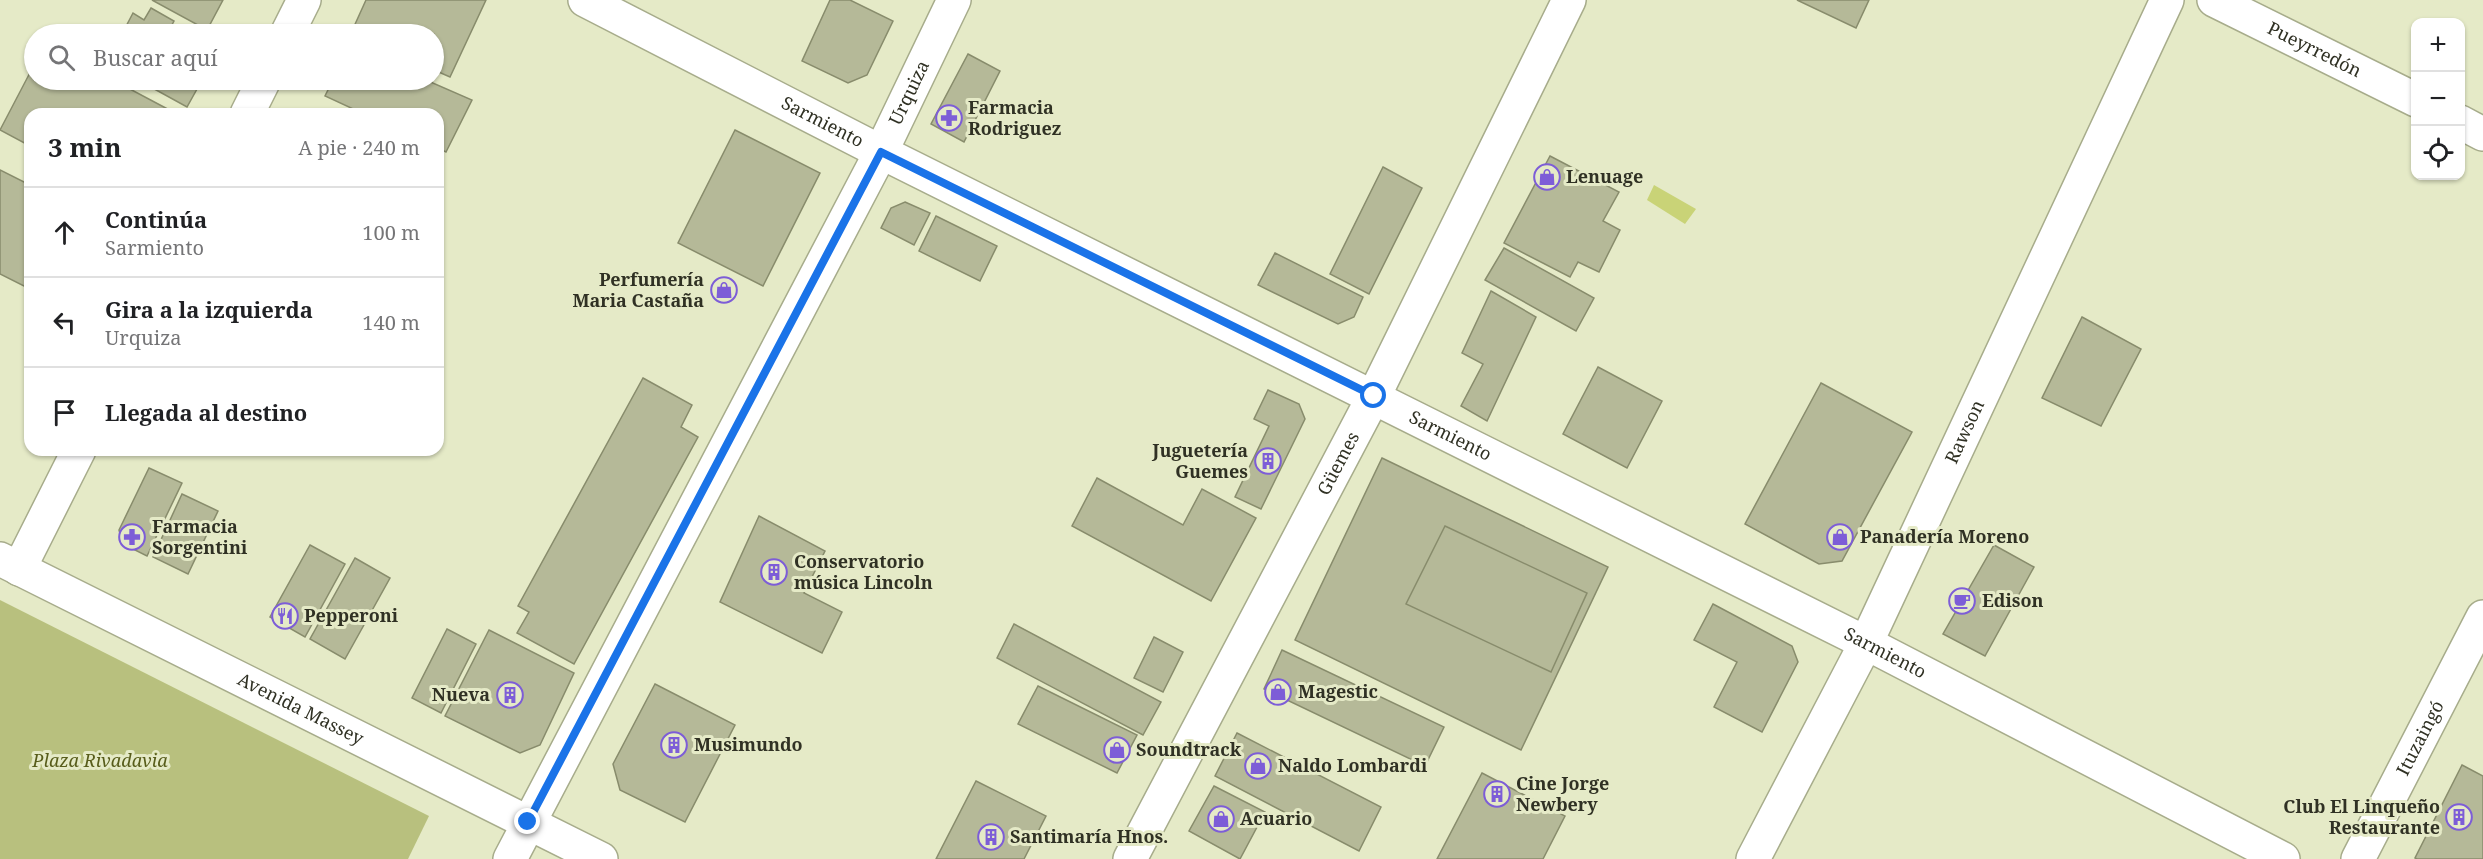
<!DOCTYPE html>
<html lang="es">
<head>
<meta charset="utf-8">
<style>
	:root { --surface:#fff; --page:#f2f2f2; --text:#202124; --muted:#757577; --line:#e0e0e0 }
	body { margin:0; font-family:"Noto Serif",serif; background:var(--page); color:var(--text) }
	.controls { position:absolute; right:18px; top:18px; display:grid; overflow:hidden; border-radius:12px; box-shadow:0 2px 4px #0004 }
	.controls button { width:54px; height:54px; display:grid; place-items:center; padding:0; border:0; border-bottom:2px solid var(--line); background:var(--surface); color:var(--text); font:30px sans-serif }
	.stop { position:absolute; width:18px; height:18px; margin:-14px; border:4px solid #1a73e8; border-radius:50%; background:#fff }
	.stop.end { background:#1a73e8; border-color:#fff; box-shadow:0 2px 6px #0008 }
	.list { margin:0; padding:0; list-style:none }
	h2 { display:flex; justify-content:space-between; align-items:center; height:78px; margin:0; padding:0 24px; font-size:26px }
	h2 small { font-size:20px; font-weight:400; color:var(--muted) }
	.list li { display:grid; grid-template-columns:39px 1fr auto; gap:18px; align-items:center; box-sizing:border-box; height:90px; padding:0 24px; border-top:2px solid var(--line) }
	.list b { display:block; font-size:22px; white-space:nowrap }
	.list p { margin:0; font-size:20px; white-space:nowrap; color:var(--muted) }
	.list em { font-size:20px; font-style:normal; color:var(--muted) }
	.icon { flex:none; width:33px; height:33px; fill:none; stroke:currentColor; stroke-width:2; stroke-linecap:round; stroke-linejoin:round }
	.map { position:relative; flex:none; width:2483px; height:859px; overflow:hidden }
	.search { position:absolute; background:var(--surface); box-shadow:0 2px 4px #0004; left:24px; top:24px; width:420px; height:66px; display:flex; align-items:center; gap:15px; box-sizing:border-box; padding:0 21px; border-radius:33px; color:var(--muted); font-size:22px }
	.panel { position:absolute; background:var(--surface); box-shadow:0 2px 4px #0004; left:24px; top:108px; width:420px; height:348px; border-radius:18px }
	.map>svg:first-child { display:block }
</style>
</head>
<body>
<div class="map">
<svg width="2483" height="859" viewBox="0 0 2483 859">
	<rect width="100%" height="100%" fill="#e5eac7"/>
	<polygon fill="#b8c07e" points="0,600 429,816 408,859 0,859"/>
	<polygon fill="#c9d377" points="1654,185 1696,209 1685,224 1647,200"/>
	<g fill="#b5b998" stroke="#888c6c" stroke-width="1.5">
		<polygon points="152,0 223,0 207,30"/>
		<polygon points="366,0 486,0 450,77 434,70 434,34 358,34 352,31"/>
		<polygon points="830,0 850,0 893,21 867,75 848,83 802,61"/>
		<polygon points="1797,0 1869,0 1856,28"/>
		<polygon points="151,8 174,21 167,34 122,34 133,13 144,20"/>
		<polygon points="968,54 1000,71 964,142 931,124"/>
		<polygon points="34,65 34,80 113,80 177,114 30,114 30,146 0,130"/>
		<polygon points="138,80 202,80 187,107"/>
		<polygon points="333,80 426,80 472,100 446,152 438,148 438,114 364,114 325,96"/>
		<polygon points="735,130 820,173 763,286 678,243"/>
		<polygon points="1550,156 1619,192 1603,221 1620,230 1599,272 1578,262 1570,277 1504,243"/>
		<polygon points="1383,167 1422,188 1369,294 1330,274"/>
		<polygon points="0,170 30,185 30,289 0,274"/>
		<polygon points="905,202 930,213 914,245 881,228 891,208"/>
		<polygon points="936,216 997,246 980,281 919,251"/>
		<polygon points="1504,248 1594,298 1576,331 1485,280"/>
		<polygon points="1275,253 1363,297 1354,317 1338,324 1258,285"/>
		<polygon points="1491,291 1536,317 1487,421 1461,406 1483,364 1462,353"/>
		<polygon points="2082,317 2141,349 2101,426 2042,398"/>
		<polygon points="1598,367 1662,401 1627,468 1563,434"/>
		<polygon points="643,378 692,405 681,427 698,437 574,664 517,633 529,612 518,606"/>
		<polygon points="1821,383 1912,432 1842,561 1819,564 1745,524"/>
		<polygon points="1268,390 1299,404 1305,419 1261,509 1235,497 1269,426 1254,419"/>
		<polygon points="1382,458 1608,567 1521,750 1295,640"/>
		<polygon points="149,468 182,483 147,556 123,544 119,530"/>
		<polygon points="1097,478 1183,525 1202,489 1256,518 1211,601 1072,526"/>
		<polygon points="182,494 218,511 188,574 153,557"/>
		<polygon points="759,516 825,551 804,593 842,612 822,653 720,602"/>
		<polygon points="1445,526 1587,593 1551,672 1406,604"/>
		<polygon points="310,545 345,564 305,637 270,617"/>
		<polygon points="1994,545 2034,567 1985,656 1943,634"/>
		<polygon points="355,558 390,578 345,659 310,639"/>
		<polygon points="1713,604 1792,646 1798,662 1762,732 1714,707 1737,662 1694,640"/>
		<polygon points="1014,624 1161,702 1143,735 997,658"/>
		<polygon points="447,629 476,644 441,713 412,698"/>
		<polygon points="489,630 574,673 540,745 520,753 445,716"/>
		<polygon points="1154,637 1183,652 1163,692 1134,678"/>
		<polygon points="1282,650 1444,727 1425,766 1264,689"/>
		<polygon points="655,684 735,725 685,822 620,790 613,764"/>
		<polygon points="1038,686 1137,735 1117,773 1018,724"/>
		<polygon points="1237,733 1381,807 1359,851 1215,776"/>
		<polygon points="2462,765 2483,776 2483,859 2417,859 2415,858"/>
		<polygon points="1482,773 1565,816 1543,859 1437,859"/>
		<polygon points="976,781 1046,816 1024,859 936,859"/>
		<polygon points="1214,786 1265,812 1240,859 1189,831"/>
	</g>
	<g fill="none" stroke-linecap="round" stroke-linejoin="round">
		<g stroke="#a7ac8b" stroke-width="36">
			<g id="street">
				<path id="s1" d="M585 0 881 152 1866 643 2283 859"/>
				<path id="s2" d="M2214 0 2416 100"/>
				<polyline points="2460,122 2483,134"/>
				<path id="s3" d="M510 859 881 152 954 0"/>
				<path id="s4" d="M1130 859 1374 396 1569 0"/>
				<path id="s5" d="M1753 859 1866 643 2167 0"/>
				<path id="s6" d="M2358 859 2483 617"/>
			</g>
		</g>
		<g stroke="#a7ac8b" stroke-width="36">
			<g id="secondary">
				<polyline points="287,34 304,0"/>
				<polyline points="247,114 264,80"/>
				<path id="s7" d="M0 559 601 859"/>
				<polyline points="19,569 79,450"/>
			</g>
		</g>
		<use href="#street" stroke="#fff" stroke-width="33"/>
		<use href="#secondary" stroke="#fff" stroke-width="33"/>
	</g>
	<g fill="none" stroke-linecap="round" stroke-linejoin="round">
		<polyline stroke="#1a73e8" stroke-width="8" points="528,822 881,152 1374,396"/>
	</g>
	<defs>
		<g id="pharmacy-ring" transform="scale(1.35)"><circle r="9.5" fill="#e5eac7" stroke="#7d5dd7" stroke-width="1.5"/><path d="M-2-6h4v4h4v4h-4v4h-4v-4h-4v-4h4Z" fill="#7d5dd7"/></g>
		<g id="shop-ring" transform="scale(1.35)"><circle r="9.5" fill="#e5eac7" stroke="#7d5dd7" stroke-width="1.5"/><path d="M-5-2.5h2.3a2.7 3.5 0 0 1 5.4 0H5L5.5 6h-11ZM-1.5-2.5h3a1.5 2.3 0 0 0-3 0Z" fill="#7d5dd7"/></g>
		<g id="building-ring" transform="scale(1.35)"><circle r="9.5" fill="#e5eac7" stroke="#7d5dd7" stroke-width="1.5"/><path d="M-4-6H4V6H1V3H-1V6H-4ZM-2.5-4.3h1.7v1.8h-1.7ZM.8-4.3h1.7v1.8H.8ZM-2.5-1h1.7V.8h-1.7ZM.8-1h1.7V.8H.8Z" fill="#7d5dd7"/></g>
		<g id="cafe-ring" transform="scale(1.35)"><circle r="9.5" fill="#e5eac7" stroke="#7d5dd7" stroke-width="1.5"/><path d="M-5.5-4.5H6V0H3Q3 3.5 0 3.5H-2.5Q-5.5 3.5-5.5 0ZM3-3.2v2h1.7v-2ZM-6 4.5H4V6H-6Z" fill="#7d5dd7"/></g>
		<g id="restaurant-ring" transform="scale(1.35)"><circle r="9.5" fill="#e5eac7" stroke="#7d5dd7" stroke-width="1.5"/><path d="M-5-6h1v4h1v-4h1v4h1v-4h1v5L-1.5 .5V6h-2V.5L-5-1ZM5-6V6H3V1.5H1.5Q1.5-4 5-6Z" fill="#7d5dd7"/></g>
	</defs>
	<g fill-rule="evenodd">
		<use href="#pharmacy-ring" x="949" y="118"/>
		<use href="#shop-ring" x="1547" y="177"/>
		<use href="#shop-ring" x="724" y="290"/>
		<use href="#building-ring" x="1268" y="461"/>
		<use href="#pharmacy-ring" x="132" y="537"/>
		<use href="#shop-ring" x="1840" y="537"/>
		<use href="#building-ring" x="774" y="572"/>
		<use href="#cafe-ring" x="1962" y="601"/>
		<use href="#restaurant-ring" x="285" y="616"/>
		<use href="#shop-ring" x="1278" y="692"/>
		<use href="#building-ring" x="510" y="695"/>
		<use href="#building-ring" x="674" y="745"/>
		<use href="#shop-ring" x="1117" y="750"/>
		<use href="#shop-ring" x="1258" y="766"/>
		<use href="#building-ring" x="1497" y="794"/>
		<use href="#building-ring" x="2459" y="817"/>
		<use href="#shop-ring" x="1221" y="819"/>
		<use href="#building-ring" x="991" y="837"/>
	</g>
	<g text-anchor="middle" stroke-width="6" stroke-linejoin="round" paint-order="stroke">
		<g font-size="18" fill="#303124" stroke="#e5eac7">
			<text dy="6" stroke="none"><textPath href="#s2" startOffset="112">Pueyrredón</textPath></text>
			<text dy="6" stroke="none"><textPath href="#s3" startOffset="864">Urquiza</textPath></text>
			<text dy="6" stroke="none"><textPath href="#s1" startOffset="267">Sarmiento</textPath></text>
			<text dy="6" stroke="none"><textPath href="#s5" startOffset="477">Rawson</textPath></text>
			<text dy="6" stroke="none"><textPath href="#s1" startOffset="969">Sarmiento</textPath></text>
			<text dy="6" stroke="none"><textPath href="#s4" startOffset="447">Güemes</textPath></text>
			<text dy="6" stroke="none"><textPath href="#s1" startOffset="1455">Sarmiento</textPath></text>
			<text dy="6" stroke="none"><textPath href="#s7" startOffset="336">Avenida Massey</textPath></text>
			<text dy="6" stroke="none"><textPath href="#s6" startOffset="136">Ituzaingó</textPath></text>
		</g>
		<g font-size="18" font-weight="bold" fill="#303124" stroke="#e5eac7" text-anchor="start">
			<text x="968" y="114">Farmacia<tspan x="968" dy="21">Rodriguez</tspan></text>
			<text x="1566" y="183">Lenuage</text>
			<text x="704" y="286" text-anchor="end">Perfumería<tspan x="704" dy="21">Maria Castaña</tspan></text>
			<text x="1248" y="457" text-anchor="end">Juguetería<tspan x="1248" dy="21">Guemes</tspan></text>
			<text x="152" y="533">Farmacia<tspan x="152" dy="21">Sorgentini</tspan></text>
			<text x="1860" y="543">Panadería Moreno</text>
			<text x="794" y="568">Conservatorio<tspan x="794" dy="21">música Lincoln</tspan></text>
			<text x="1982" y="607">Edison</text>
			<text x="304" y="622">Pepperoni</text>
			<text x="1298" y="698">Magestic</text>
			<text x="490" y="701" text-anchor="end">Nueva</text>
			<text x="694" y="751">Musimundo</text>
			<text x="1136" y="756">Soundtrack</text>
			<text x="1278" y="772">Naldo Lombardi</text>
			<text x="1516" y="790">Cine Jorge<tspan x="1516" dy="21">Newbery</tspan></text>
			<text x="2440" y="813" text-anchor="end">Club El Linqueño<tspan x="2440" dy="21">Restaurante</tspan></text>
			<text x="1240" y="825">Acuario</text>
			<text x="1010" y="843">Santimaría Hnos.</text>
		</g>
		<g font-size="18" font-style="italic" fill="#575c1a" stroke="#e5eac7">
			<text x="100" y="767">Plaza Rivadavia</text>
		</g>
	</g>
</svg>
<div class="controls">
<button>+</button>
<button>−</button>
<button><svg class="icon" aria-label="locate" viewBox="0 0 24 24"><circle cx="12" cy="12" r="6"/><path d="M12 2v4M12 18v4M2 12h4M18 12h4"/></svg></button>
</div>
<div class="stop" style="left:1374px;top:396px"></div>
<div class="stop end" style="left:528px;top:822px"></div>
<div class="search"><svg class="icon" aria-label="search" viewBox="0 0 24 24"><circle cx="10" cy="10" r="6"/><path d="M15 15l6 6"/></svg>Buscar aquí</div>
<section class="panel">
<h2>3 min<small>A pie · 240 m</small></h2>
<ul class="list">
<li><svg class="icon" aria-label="ahead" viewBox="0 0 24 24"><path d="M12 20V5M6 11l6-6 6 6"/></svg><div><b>Continúa</b><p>Sarmiento</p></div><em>100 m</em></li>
<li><svg class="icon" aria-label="left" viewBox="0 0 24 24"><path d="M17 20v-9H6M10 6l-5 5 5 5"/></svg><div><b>Gira a la izquierda</b><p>Urquiza</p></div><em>140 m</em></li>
<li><svg class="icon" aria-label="arrive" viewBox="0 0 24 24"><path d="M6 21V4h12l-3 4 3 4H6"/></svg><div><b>Llegada al destino</b></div></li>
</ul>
</section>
</div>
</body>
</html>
